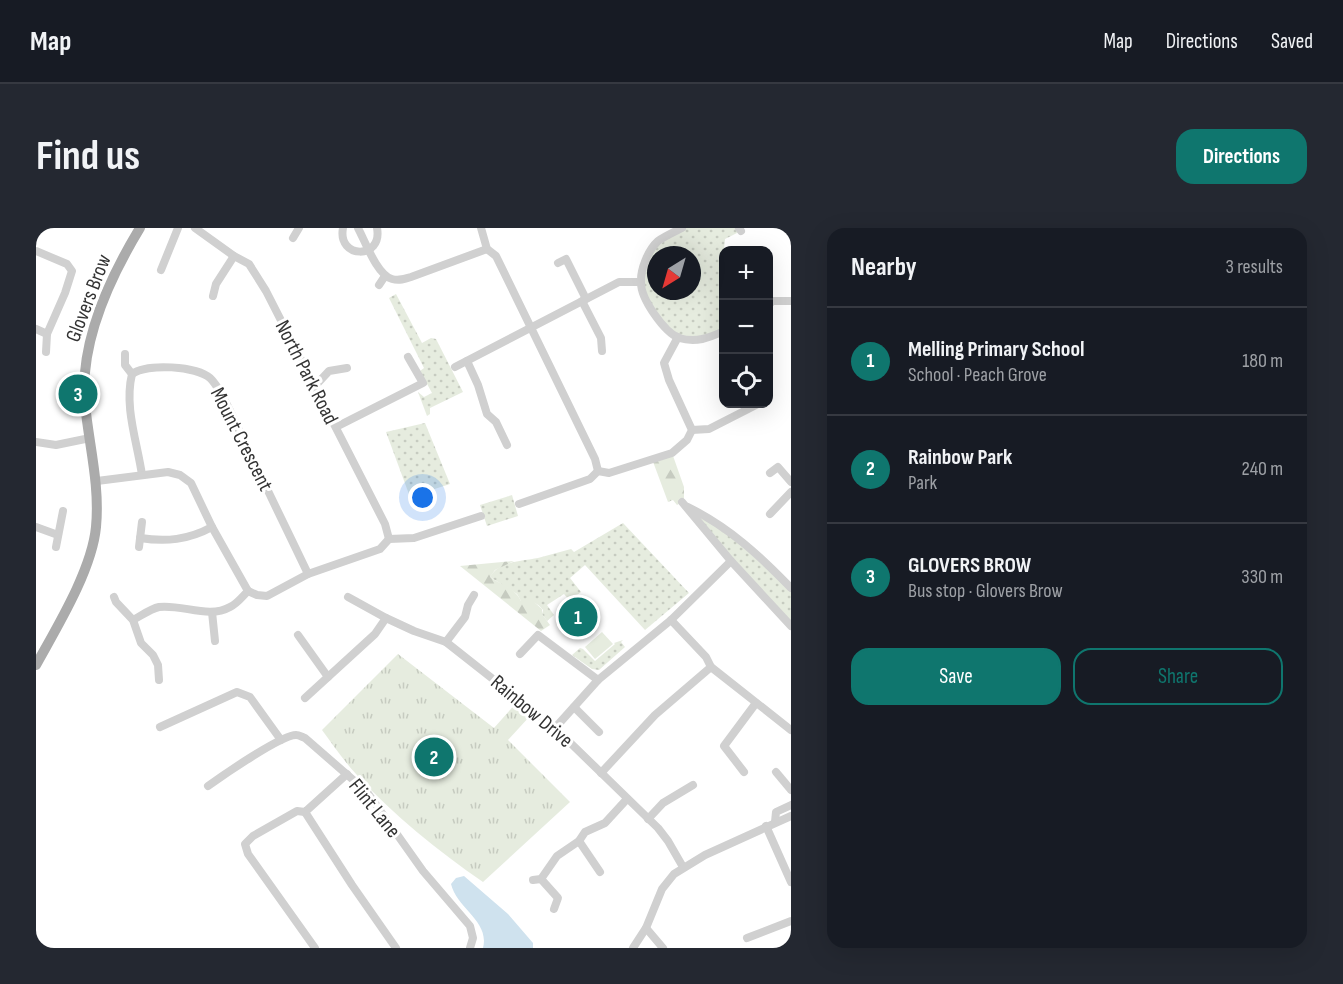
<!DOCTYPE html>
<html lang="en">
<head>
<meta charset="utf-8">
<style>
	:root { --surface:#171b24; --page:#242831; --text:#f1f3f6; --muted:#9ea1a6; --line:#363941; --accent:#0f766e }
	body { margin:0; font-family:"Sofia Sans Condensed",sans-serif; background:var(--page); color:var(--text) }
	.controls { position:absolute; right:18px; top:18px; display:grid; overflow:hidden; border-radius:12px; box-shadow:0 6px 24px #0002 }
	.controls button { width:54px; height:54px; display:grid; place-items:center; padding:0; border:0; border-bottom:2px solid var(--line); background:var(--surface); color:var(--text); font:30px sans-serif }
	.compass { position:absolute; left:611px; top:18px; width:54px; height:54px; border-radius:50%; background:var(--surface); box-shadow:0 6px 24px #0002; rotate:217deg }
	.you { position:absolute; left:387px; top:270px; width:21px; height:21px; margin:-15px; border:4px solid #fff; border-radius:50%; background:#1a73e8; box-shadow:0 0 0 9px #1a73e833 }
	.badge { display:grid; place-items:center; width:39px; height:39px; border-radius:50%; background:var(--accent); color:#fff; font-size:20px; font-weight:700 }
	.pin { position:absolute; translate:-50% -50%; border:3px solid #fff; box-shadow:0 2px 6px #0006 }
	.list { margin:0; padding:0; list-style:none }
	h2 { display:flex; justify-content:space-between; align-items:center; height:78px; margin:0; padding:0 24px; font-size:26px }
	h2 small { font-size:20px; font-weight:400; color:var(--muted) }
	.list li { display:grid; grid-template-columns:39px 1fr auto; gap:18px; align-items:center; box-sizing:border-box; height:108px; padding:0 24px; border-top:2px solid var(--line) }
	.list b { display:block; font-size:22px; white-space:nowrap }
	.list p { margin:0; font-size:20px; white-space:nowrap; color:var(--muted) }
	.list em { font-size:20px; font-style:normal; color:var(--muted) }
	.actions { display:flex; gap:12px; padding:18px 24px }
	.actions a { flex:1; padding:14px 0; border:2px solid var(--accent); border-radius:18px; text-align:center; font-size:21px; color:var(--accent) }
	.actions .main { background:var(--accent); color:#fff }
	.icon { flex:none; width:33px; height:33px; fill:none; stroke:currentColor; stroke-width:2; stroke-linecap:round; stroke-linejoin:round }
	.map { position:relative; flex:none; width:755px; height:720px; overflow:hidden; border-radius:18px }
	header { display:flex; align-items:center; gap:36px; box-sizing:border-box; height:84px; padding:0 30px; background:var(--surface); border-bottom:2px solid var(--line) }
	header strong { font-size:28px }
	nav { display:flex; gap:33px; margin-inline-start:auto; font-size:21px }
	.intro { display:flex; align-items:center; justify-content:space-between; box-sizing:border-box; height:144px; padding:0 36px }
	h1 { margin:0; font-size:42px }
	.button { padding:15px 27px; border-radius:18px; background:var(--accent); color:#fff; font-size:21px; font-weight:700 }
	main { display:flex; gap:36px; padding:0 36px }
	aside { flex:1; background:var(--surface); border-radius:18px; box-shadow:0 6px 24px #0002 }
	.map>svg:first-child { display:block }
</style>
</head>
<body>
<header>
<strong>Map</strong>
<nav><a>Map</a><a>Directions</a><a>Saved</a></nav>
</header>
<div class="intro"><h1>Find us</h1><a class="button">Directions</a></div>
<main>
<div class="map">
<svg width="755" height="720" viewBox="0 0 755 720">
	<defs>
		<pattern id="grass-dots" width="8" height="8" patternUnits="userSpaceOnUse" patternTransform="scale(1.5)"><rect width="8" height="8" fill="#e6ecdf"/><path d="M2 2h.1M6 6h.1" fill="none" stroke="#c6cbc0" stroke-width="1.8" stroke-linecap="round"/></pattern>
		<pattern id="forest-firs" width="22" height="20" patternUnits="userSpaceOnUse" patternTransform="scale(1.5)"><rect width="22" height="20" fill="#e6ecdf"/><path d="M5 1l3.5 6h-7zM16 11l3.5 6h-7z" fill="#c6cbc0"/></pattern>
		<pattern id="park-tufts" width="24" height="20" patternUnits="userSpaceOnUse" patternTransform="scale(1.5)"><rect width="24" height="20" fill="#e6ecdf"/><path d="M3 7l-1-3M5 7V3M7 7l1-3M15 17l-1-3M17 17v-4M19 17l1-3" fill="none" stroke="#c6cbc0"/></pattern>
	</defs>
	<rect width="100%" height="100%" fill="#fff"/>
	<g fill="url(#grass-dots)" fill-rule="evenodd">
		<path d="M646 0H703L705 3 689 11 688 22 687 103 651 111 627 97 606 59 615 23ZM620 27H656V63H620Z"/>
		<polygon points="360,66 386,115 395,110 400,111 427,164 394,180 394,186 391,188 382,164 388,169 396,165 384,143 388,140 353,70"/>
		<polygon points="389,195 414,256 374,269 350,204"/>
		<polygon points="476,267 482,288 451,298 444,277"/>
		<polygon points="649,277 689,300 755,361 755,394"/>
		<path d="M587 295 653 365 609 402 549 337 534 350 545 364 534 373 528 366 511 377 518 387 511 393 506 386 507 382C498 371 496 376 485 373L481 366 454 349C463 333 486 333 502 330 513 327 524 324 535 321L538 324Z"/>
		<polygon points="587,412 585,414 589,419 563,442 556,441 536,427 544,420 547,421 559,433 579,416 578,415"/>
	</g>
	<g fill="url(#forest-firs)">
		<polygon points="636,225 648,259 648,273 641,277 637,272 632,274 616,231"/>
		<path d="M478 333 459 342 454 349C465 357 479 360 485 373H497L506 381V386L514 397 505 403 424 338Z"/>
	</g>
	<path fill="url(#park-tufts)" d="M362 426 458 500 481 474 494 488 472 512 534 574 447 654C402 623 357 587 320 546 308 533 297 517 286 502Z"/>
	<polygon fill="#e6ecdf" points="566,404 577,416 559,431 549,419"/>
	<path fill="#cfe2ee" d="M428 648 472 686 497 715V720H447C454 693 421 681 415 656L420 650Z"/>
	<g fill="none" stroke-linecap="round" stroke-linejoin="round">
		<g stroke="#d0d0d0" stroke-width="8">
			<polyline points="159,0 198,28 213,36 230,63 349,296 353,311"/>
			<path d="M307 0C301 31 347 32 341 0"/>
			<path d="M322 0C329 13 341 47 356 51 363 53 369 51 375 49L451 21"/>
			<polyline points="445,0 451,21 460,28 559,231 562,243"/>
			<path d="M646 0C638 4 629 8 622 13 612 22 604 42 605 55 605 71 628 104 643 110 660 115 673 110 688 103"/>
			<polyline points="703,0 705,3"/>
			<polyline points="257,10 263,0"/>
			<polyline points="0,23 31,36 36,43 29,65 11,106 0,101"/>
			<polyline points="522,35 530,31 550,71"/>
			<polyline points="125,42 142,0"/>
			<polyline points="343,57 349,48"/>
			<polyline points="177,68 180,56 198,28"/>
			<polyline points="546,73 565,110 566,123"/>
			<polyline points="732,77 737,73 755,73"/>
			<polyline points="10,124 11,106"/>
			<path d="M89 126V137L96 146C88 179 101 213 106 247"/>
			<polyline points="431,133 442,157 451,186 460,194 471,217"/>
			<polyline points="419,139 583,54 605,54"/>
			<path d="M96 146C111 135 161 138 174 150 185 160 198 192 205 206 227 253 250 300 272 346"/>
			<polyline points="279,158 293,143 311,140"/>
			<polyline points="300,199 387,155 372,129"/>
			<polyline points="656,202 673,201 722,176"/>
			<polyline points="0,214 20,217 54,210"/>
			<polyline points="562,243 573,245 636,225 651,212 656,202 633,152 628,135 642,109"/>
			<polyline points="734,245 742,239 755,254"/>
			<polyline points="61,253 132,244 144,247 155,255 176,299 212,363"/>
			<polyline points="646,274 695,333 755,398"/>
			<polyline points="483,276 554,251 562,243"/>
			<path d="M652 279C694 300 723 327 755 360"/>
			<polyline points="734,286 755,264"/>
			<polyline points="0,299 22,307"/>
			<path d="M104 310C130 314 152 312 176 299"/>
			<polyline points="20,319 27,283"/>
			<polyline points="103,319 106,294"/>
			<polyline points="212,363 221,367 231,368 272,346 344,321 353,311 378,310 445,288"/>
			<polyline points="78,369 80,374 97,392 105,415 117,427 122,437 123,452"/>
			<polyline points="312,369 350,390 378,403 410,414 519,500 622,600 632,613 647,639"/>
			<polyline points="176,384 179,413"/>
			<path d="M97 392C105 388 114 381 123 379 146 376 173 391 194 379 201 376 206 369 212 363"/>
			<polyline points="635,392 670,429 675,439 755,502"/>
			<polyline points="262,407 292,449"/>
			<polyline points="410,414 429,389 432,377 438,367"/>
			<polyline points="484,426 502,407 562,452"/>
			<polyline points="269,470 339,406 350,390"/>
			<polyline points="538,479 563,504"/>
			<polyline points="124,499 201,464 214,469 245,512"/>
			<polyline points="519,500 562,452 635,392 695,333"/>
			<polyline points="708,544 688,518 720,475"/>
			<polyline points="740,544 755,562"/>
			<polyline points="565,545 619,487 675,439"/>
			<path d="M172 558C186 548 245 507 260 507 263 507 266 509 269 510L331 564 387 643 434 698 437 710 434 720"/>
			<polyline points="269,584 316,657 360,720"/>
			<polyline points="612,591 627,575 657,557"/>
			<polyline points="739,594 740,584 755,577"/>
			<polyline points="730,598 755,654"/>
			<polyline points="543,613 564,644"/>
			<polyline points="505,651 522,670 518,681"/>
			<polyline points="497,652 505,651 521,628 543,613 549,604 569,595 591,571"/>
			<polyline points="610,700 627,720"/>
			<polyline points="711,710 755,693"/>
			<polyline points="279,720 212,626 209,616 217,608 261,583 269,584 311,546"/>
			<polyline points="597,720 610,700 626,661 638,646 669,627 755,588"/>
		</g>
		<path stroke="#ababab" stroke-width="10" d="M0 437C21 399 56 342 60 299 64 257 53 217 49 176 43 115 73 51 104 0"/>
	</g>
	<g text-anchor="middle" stroke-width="6" stroke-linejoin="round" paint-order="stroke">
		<g font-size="21" fill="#333" stroke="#fff">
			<text transform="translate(52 70) rotate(-69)" y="7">Glovers Brow</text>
			<text transform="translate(271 144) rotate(63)" y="7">North Park Road</text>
			<text transform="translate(206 211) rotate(63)" y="7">Mount Crescent</text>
			<text transform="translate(496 483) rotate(40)" y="7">Rainbow Drive</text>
			<text transform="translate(339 580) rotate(51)" y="7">Flint Lane</text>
		</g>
	</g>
</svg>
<div class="controls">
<button>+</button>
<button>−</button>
<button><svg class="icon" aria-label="locate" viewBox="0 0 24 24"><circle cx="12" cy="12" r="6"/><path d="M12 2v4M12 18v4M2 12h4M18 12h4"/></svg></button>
</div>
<svg class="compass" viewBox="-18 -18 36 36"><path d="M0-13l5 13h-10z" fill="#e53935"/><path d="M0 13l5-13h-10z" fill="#9ea1a6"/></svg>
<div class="you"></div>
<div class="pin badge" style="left:542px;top:389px">1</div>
<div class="pin badge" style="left:398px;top:529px">2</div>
<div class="pin badge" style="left:42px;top:166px">3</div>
</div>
<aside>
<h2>Nearby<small>3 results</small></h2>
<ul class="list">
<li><span class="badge">1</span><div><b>Melling Primary School</b><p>School · Peach Grove</p></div><em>180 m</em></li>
<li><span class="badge">2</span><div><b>Rainbow Park</b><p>Park</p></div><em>240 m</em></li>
<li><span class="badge">3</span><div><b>GLOVERS BROW</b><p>Bus stop · Glovers Brow</p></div><em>330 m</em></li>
</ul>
<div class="actions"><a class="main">Save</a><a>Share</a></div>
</aside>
</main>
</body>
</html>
